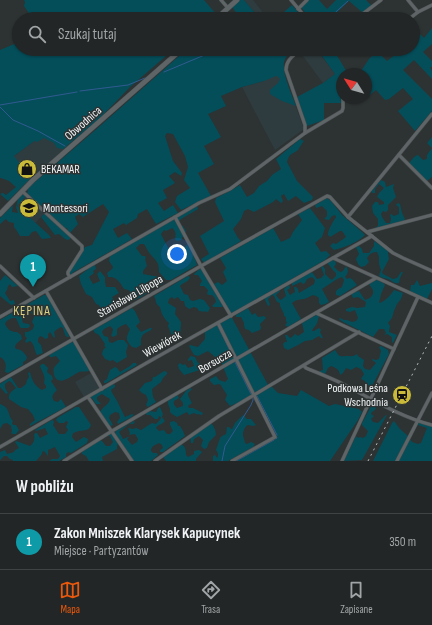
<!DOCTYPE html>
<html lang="pl">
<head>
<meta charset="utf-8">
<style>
	:root { --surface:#222626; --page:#2e3232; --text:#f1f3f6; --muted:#a2a5a7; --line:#3f4343; --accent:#ea580c }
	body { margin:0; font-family:"Sofia Sans Condensed",sans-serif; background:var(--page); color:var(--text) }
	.compass { position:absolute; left:336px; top:68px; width:36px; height:36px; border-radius:50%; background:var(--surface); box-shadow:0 1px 3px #0004; rotate:307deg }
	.you { position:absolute; left:177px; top:254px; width:14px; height:14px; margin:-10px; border:3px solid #fff; border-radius:50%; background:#1a73e8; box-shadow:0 0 0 6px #1a73e833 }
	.badge { display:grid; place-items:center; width:26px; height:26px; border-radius:50%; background:var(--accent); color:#fff; font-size:13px; font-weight:700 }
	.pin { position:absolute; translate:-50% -33px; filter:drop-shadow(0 1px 2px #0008) }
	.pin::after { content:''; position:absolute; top:21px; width:14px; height:12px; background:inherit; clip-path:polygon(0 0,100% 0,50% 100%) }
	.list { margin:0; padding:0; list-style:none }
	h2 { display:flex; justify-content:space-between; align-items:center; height:52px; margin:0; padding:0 16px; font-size:17px }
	h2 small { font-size:13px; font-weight:400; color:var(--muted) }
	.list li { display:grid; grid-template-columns:26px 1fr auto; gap:12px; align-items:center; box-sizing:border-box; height:56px; padding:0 16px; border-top:1px solid var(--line) }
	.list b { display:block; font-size:15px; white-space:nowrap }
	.list p { margin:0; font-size:13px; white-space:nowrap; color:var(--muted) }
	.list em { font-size:13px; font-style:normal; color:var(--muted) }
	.icon { flex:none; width:22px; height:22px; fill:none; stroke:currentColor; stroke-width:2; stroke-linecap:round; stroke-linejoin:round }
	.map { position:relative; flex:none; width:432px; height:461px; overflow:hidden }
	.search { position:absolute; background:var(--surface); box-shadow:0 1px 3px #0004; left:12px; right:12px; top:12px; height:44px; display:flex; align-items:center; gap:10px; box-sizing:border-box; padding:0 14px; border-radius:22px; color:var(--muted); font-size:15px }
	.sheet { height:108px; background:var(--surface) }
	nav { display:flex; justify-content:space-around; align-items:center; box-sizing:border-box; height:56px; border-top:1px solid var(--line); background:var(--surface); font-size:11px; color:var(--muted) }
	nav a { display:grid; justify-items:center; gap:2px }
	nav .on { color:var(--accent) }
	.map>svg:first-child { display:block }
</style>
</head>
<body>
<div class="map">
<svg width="432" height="461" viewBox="0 0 432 461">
	<rect width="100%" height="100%" fill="#2d3233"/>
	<g fill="#2f3c3f">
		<polygon points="244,0 253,0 268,19 260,19"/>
		<polygon points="303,49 316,49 335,74 323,83 300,52"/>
		<polygon points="280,64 304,129 275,150 242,87 264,81"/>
		<polygon points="46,135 67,145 70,148 36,177 32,172 27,174 13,157 33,142"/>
		<polygon points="26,196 30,200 30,201 31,203 33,202 41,210 41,211 42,212 43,211 45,213 35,223 17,206"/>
		<polygon points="91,373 99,388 84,397 75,382"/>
	</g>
	<g fill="#044e5a">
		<polygon points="24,0 204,0 216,14 210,19 33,19 24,6 25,2"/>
		<polygon points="240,0 244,0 260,19 241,19 232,7"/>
		<polygon points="309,0 319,0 327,9 336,0 366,0 372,6 363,13 349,1 330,19 310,19 301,7"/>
		<polygon points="292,5 304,19 276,19"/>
		<polygon points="413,27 424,38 432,28 432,44 423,52 432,61 432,67 430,67 432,71 432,79 414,60 403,70 432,99 432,111 415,131 398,111 413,99 403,88 389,99 385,100 376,90 366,98 366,74 359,74 369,59 377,51 387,61 396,54 393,49 413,49"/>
		<polygon points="19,42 19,49 174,49 130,87 101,117 68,145 63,149 57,148 54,143 44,138 37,142 35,141 33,142 14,156 27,173 33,172 35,174 8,201 0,194 3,193 6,195 16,187 9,181 1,178 0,178 0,50"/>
		<path d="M187 49H285L289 54C287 56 286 57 285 59 280 70 292 95 296 106L282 101 270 94V90L278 83 280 79 277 76H276L264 81 242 87 221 96 226 106 208 114 221 137 204 146 214 164 198 173 211 196 181 210 175 202 177 196 190 188 184 180 188 167 185 156 173 134 167 133 165 136 173 161 182 173 181 176 175 172 169 176 175 183 163 190 167 198 158 203 164 211 173 205 178 213 156 224 147 209 138 214 137 218 126 225 124 223 113 229 118 238 127 233 132 239 72 273V274L70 275 69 273 85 247 92 245 109 212 103 204 83 217 79 214 75 217 78 224 70 233 67 230 68 229 66 228H65L44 209V206L39 205 27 194 28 188 100 126Z"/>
		<polygon points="317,49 333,49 348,74 342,74 342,87 340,90 341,103 324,103 324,120 307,126 297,97 323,83 335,74"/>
		<path d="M432 137V177L427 181 409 164C411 160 414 156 418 155L423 160 427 159V155L432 148 427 143Z"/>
		<path d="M300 139 304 141C302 143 300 147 298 150 292 155 290 152 287 162L297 181 313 197 312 200 304 203 296 196 288 201 284 194 281 196 283 201 281 203 276 199 273 202 254 212 248 209 244 211 241 219 233 229 238 238 241 241 204 263 201 259 209 254 200 236 224 221 215 202 216 198 230 191 240 185 247 197 254 193 259 186 267 181 272 175 281 169 276 159Z"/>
		<polygon points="381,180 385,182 386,187 394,184 393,188 396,197 388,205 388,210 386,212 383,211 381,214 382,217 386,223 390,223 391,219 390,215 391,214 394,216 399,214 399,207 396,205 398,203 400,204 402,213 405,219 404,221 371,230 378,226 378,219 373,213 372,206 375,202 378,202 379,205 384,204 384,202 377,197 379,193 384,188 379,184 375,189 375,193 373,193 371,192"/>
		<polygon points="24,193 26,196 17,206 49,235 51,238 42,239 36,231 32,232 29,236 20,236 17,231 14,227 14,223 9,222 6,219 0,224 0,218 13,205 12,212 18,213 16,207 19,196"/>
		<path d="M327 198 331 201 342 215 362 232 365 235C359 242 343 248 334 250L330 246 333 243 336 244 346 237 342 231H340L330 237C330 236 328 236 328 235 327 231 334 220 336 217L335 215 332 216 329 220 324 219 327 216V211L322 206 316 208 315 205Z"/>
		<path d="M197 206 198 209 181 219 177 224 183 226 186 231 181 240 177 241 175 239C176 234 176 231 172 228L166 231 164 230 161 234C165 242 171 255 180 260L186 257C184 253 184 250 186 245L188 246 196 261 197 265 171 280H166L159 272C159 262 157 262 151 255 148 252 146 247 144 244H140L136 248 142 256H145L146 258 145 259 147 266 143 271V274L159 277 164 283 161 285 158 284 155 279H152L146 283 147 286 151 291 139 298 134 300 129 290 124 289C120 282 116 276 108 277L107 273 112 269 113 267 109 261 110 256Z"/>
		<polygon points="310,208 325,228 322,237 315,243 321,252 326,251 330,255 325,260 231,314 214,284 218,282 222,285 227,281 223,272 226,268 220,258 273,228 281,242 290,238 293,232 302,220 298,214"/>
		<polygon points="45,213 70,236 70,239 68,240 65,239 59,234 55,235 41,217"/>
		<path d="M374 241 389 251 388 253 389 259 382 272 383 274 393 279 397 278 401 272H403L400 278 399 283C393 284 393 281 388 279 385 278 382 278 379 276L381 270 379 264V257L377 252C373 252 370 253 367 258L369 262 365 266 361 267 358 264 356 259 359 254 356 247 359 246 362 249 363 253H369L374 246Z"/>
		<path d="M333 260 335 261 336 264 334 267 338 271 341 272 343 271 346 266C349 270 348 274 345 277L347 279 349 278 352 279 357 285 340 296 336 295C335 290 338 289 342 287L344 280 342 277 337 279 322 289 329 302 325 304 321 305 319 303V298C312 292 311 297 304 299 297 300 298 299 292 303L301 319 288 327 285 325 287 323 286 321V317L284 316V314L280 306V303L277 302 274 296 272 295 268 299 270 305 268 306 264 298 280 290V291L276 295 279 299 281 300 286 296 284 289 287 286 289 285 290 288 287 290 290 295 295 292 294 287H296L298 289 299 293 314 284 315 280 312 277 307 279 305 283 303 284 301 282 292 286V282L312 272 317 279 321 278 324 275 321 267 323 266 325 269V274L329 278 332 280 336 276V273C332 270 331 267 328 264L327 262Z"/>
		<polygon points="95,265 96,269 93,271 94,273 89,277 93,284 100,281 97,274 100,271 105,277 105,282 106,287 115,287 119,293 112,297 119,308 104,316 99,305 96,304 92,297 86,294 81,284 79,276 92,266"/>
		<polygon points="201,268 223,306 222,307 214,307 212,306 216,302 215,298 212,295 209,295 207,294 208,290 204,286 200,286 200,284 202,281 198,275 194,275 195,273"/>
		<polygon points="5,275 18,286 12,287 10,284 8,286 7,290 5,293 10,301 14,300 15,304 11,305 0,296 0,281"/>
		<path d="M188 276 190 277C188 283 183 282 180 286L184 294 188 295 190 300 193 301 200 299 204 300 210 308 208 312C205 311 203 312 199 311L197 308 194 307 189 309 185 306 184 301H181L178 297 174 299 172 297 169 299 168 303 176 308 175 314 181 322 180 340 178 341 175 337 172 336 168 326 169 323C164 319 161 313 160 307 154 303 157 301 154 296Z"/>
		<path d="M377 280 383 283 385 285 381 294 380 299 379 302 380 303C386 300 391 295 394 290L403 293 401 299 397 304 394 311 392 318 388 323 390 326 389 332 397 335 393 343 392 342V337L387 334 384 335 386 333 384 329H379L373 337 343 322 339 319 340 318 344 320H347L352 322 356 321 358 318 355 310 350 312 346 311V309L352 307 357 308 365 307 366 302 358 297 353 298 351 294 355 292 359 291 365 300 370 298 373 294V290L369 284 374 281Z"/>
		<polygon points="417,280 420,286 432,283 432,289 427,299 410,291 411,285 414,285"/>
		<path d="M44 295H46L68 333 69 337H67L65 335 63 328 61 327 56 330 54 332 55 337 54 338 50 332 48 334V338L45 339 43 337 40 336 38 339V342L41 345 43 353 37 355C34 351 35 344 30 341L26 343 25 341 27 338 25 336V332H28L33 329 34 325 32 322 34 317 30 311C22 310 21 317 23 323L29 324 30 326 28 328H21L20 327 16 318C11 318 7 319 5 324 8 330 11 332 17 332L21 335 22 339 16 344 15 347 16 349C22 349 24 353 27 357L26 360 23 362V365L8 373 5 372C6 366 7 361 0 357V320Z"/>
		<path d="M132 308 135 311 140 322 136 326 141 332 150 328H152L151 330C143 334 140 335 141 345L136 348 132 347C125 340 126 338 130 329L126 324 121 326 117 329V335L113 337 111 335 112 334 113 329 110 326 104 329 102 332 104 336 108 337 109 342 112 343 118 340H124L128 345 126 352 127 357 117 363 113 360 110 361 105 359 102 354 103 350 106 347 104 346 105 344 99 335 95 333 93 330Z"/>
		<polygon points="248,308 252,315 255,313 258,317 264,316 266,318 260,324 261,328 260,330 252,333 249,330 245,329 244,325 244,323 241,317 236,317 236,315"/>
		<path d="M316 315H318L319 317C317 320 318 323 316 325 314 328 313 328 312 331H314L319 328 321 330 320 332 323 338H321L319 336 312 340 305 341 298 345 288 350 284 348 283 344 285 342H287L285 335H287L290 338 292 337 295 334 298 336 304 332 302 323Z"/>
		<polygon points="231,316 268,385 272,387 278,393 297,396 301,390 329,406 335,404 359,409 362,412 358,420 330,461 233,461 275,437 254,394 242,401 230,406 225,400 227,395 220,384 214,385 210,381 210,379 216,376 219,380 225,382 228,379 221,362 208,351 198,356 194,355 189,346 190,345 198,347 205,339 205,331"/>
		<path d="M73 341 89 369V371C85 372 82 371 79 372 72 375 59 388 54 375 54 374 53 369 54 368 55 366 58 363 60 361L56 356 52 357H50L49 355Z"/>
		<path d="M381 346 388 350 389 354 373 384 371 386 366 385 365 381 361 379 364 374 361 369 356 367 351 370 346 368 343 373 340 375C339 369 336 368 331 366L328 368 325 374 320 372V371L323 370 322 358 335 350C339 356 339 357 346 356 351 356 353 357 357 354L358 356 364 360 363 366 365 369 370 370 376 363 372 360V359L376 360 379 359 381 351 379 347Z"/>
		<polygon points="191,356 195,357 198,363 204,365 203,369 184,375 179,369 178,365 180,363 183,365 185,364 188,368 194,366 192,360 188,361 188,359"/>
		<polygon points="133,363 136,363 137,365 106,383 104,383 104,381 107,379 110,370 115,367 117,368 120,372 130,366"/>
		<path d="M42 364H44L48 368 47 372 52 376 53 379 51 381 57 390C53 394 51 396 54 401L58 402 61 399 66 407 30 426V424L35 420 33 415 28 409 21 407 9 399C8 393 12 391 16 388L11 382 9 381 5 384V388L8 393 6 394 0 387V384L11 377 18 388H21L26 384 27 380 29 377 28 373 30 372C32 381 35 386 42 390L46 388V386L44 383C46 376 42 372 40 366Z"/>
		<polygon points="164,371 167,372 167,374 163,378 161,382 152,389 153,397 156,402 148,407 146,405 148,400 146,395 142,393 139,390 145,383 152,381 153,377 155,377"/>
		<path d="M113 384 115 385V387L111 390C113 396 117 399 119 405 121 409 123 413 125 417L132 414 134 415 130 418 118 424 117 422 120 418 119 413 115 412 110 415 109 418 113 425 110 426 100 412C103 406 109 405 110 399L102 394 97 397V400L101 404H96L92 398H91V396L101 391H102Z"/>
		<path d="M190 388 192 389 188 393C188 397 190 399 192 403L188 406 189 408H193L203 413 202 415C199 414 197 415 194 413L189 415 187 412 177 417 172 414 170 412V409L168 404V401L177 395 178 396 179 398 174 401C173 404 175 406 177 408L183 406V403L180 399C185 393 183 393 190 388Z"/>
		<polygon points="373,403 375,403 377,406 375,410 372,412 371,414 374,416 371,419 373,422 378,423 386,415 387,415 362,460 344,461 356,436 358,438 360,437 363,438 366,436 368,431 362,425 362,423"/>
		<path d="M0 404C11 408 7 415 13 421L12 423 13 425H16L19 430 16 434H13L11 433 12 431 11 426 7 423 3 424 0 429Z"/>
		<path d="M76 407H79L91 425C89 431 85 430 79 431 78 431 74 433 73 433L72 437 76 442 84 437 88 439 87 443 71 453 68 452 66 454V457L59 461H49L52 459H58L60 456 55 447 48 450V456L44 451 42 452V454L36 461H13V460L10 459 7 456H4L0 460V452L5 450 7 454 14 452 15 450 19 448 15 442 16 441 30 446C34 443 35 439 34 435L35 433H37L40 438 48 434 45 428 36 431 35 430 50 421 53 420 54 422 53 425 59 434H65L68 430 66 427 68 422 66 421 64 423H59L56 420 57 418Z"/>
		<path d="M160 407 163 414 162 417 165 421C162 425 158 424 156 428L159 431 164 430 167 434H170L173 431 170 425V422L174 421 177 423 178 426H180L183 431 185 436 163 452H160V450L163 448 162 445 159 443C155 445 151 446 151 451L153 453H157L158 455 151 461H134L115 433 116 431 134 421 135 422 133 424H129L119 432 123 439 128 437H129L127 439 132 445 137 442 138 439 135 434 129 435 130 433 128 428 133 429 136 428 141 430 152 423 156 424 160 420 161 417 159 416 158 419H155L150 415H147L145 413C149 410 152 412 156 412L158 408Z"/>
		<path d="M243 415 247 419H251L256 425 253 426 248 425C245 426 243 431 243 435 243 438 245 440 245 443L247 444 251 442 255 444 253 447 228 461H213V456L215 455 217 458C219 455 218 453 216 450 217 446 219 442 220 438L222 436 226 434 227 427H229L231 429H232L235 423Z"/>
		<polygon points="394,421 400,429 408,436 412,442 418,444 421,443 427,428 418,425 419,422 432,426 432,461 373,461 392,423"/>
		<path d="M211 423C214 426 216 431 216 435L209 442 207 448 204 449 201 446 203 440 199 436 194 439 193 443H191L190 437Z"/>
		<polygon points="111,432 118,444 117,446 117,449 102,457 103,461 89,461 86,456 82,454 82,452 100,440 102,441 106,446 110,446 113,442 110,436 107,435"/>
		<path d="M181 444C185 446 186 449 186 455L188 457 194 454V451L199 450 202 452 196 459V461H166L163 457Z"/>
	</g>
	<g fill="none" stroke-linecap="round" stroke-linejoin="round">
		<g stroke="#315a91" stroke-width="1">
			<polyline points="328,19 348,1"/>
			<polyline points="164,72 219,49"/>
			<polyline points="80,91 128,85 145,78"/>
			<polyline points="0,105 77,92"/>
			<polyline points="0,107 13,120 38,131 65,146"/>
			<polyline points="218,326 234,359"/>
			<polyline points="235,362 251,394"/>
			<polyline points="257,396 277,435"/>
			<polyline points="276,439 277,438"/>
			<polyline points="222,461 225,446 251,405 253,400 253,398"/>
			<polyline points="236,461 274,440"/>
		</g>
		<g stroke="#4a4f50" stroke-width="4">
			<g id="minor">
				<polyline points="221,0 228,8"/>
				<polyline points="291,0 307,19"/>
				<polyline points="408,0 418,12"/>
				<polyline points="298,9 307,0"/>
				<polyline points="356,19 381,0"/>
				<polyline points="409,19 418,12 432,5"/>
				<polyline points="305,133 342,111 343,108 343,98"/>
				<polyline points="399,155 432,188"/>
				<polyline points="22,191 82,246 82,250 68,272 68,274 70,277"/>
				<polyline points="175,217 201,266 231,316"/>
				<polyline points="348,217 432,114"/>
				<polyline points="367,232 432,215"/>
				<polyline points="333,258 432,303"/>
				<polyline points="0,266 34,298"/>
				<polyline points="46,291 102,389"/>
				<polyline points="316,313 394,349"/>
				<path d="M0 317 175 217 199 203 230 189 305 133V125L286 70C286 60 293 56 301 49"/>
				<polyline points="218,323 275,437 232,461"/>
				<path d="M304 366 306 368C318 373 331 378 343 384 372 399 400 417 432 425"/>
				<polyline points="0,381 201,266 327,196 330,197 348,217 393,253 403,258 432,271"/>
				<polyline points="88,397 132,461"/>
				<polyline points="0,447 150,361 372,236"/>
				<polyline points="64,461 112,431 376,278"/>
				<polyline points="155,461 219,416 359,332"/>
				<polyline points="342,461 418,297"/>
				<polyline points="397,461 432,393"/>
			</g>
		</g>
		<g stroke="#4a4f50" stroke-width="5.5">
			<g id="secondary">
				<polyline points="216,19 237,0"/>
				<polyline points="0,214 33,180 182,49"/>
			</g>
		</g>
		<use href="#minor" stroke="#5f6567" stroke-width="3"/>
		<use href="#secondary" stroke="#5f6567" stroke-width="4.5"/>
		<polyline stroke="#b8bcbd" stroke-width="1" stroke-dasharray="2 4" stroke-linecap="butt" points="368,461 432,336"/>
	</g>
	<defs>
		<g id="shop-disc" transform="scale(1)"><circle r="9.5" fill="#c9ba3a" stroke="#2d3233"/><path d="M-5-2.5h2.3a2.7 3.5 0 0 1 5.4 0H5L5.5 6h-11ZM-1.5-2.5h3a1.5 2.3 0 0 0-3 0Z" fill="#111"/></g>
		<g id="school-disc" transform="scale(1)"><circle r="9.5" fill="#c9ba3a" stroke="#2d3233"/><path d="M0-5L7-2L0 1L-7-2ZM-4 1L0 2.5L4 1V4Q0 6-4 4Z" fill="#111"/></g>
		<g id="station-disc" transform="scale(1)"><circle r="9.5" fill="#c9ba3a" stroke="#2d3233"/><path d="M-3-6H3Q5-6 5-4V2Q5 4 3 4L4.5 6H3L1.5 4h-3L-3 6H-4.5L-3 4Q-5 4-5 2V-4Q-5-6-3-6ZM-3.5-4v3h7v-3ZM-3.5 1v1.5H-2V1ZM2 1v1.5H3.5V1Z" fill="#111"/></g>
	</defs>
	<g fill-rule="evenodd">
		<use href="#shop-disc" x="27" y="169"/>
		<use href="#school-disc" x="29" y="208"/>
		<use href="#station-disc" x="402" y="395"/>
	</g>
	<g text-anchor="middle" stroke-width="3" stroke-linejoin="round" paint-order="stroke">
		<g font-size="12" fill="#f2f5f6" stroke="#2d3233">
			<text transform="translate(83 123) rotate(-41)" y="4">Obwodnica</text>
			<text transform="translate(130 296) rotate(-30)" y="4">Stanisława Lilpopa</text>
			<text transform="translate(162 344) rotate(-29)" y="4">Wiewiórek</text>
			<text transform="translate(215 361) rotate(-30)" y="4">Borsucza</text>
		</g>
		<g font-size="12" fill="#f2f5f6" stroke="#2d3233" text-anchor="start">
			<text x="41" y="173">BEKAMAR</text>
			<text x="43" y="212">Montessori</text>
			<text x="388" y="392" text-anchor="end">Podkowa Leśna<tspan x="388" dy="14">Wschodnia</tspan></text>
		</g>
		<g font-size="13" letter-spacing="1" fill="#dcd284" stroke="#2d3233">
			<text x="32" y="315">KĘPINA</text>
		</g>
	</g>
</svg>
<svg class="compass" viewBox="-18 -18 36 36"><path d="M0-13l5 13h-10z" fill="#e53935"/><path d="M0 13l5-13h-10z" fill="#a2a5a7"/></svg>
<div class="you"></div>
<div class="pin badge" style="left:33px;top:287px;background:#0f9aa8">1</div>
<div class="search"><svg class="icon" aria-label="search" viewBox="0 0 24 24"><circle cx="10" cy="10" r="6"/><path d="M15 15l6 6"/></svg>Szukaj tutaj</div>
</div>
<section class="sheet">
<h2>W pobliżu<small></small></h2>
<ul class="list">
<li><span class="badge" style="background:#0f9aa8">1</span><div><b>Zakon Mniszek Klarysek Kapucynek</b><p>Miejsce · Partyzantów</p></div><em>350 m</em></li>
</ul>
</section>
<nav>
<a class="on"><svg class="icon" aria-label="map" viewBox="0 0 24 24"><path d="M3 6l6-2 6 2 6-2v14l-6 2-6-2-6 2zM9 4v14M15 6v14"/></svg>Mapa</a>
<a><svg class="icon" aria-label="directions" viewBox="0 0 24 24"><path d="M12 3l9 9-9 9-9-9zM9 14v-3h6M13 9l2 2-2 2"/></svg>Trasa</a>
<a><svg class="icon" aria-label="saved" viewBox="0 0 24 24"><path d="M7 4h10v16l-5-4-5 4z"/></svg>Zapisane</a>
</nav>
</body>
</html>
